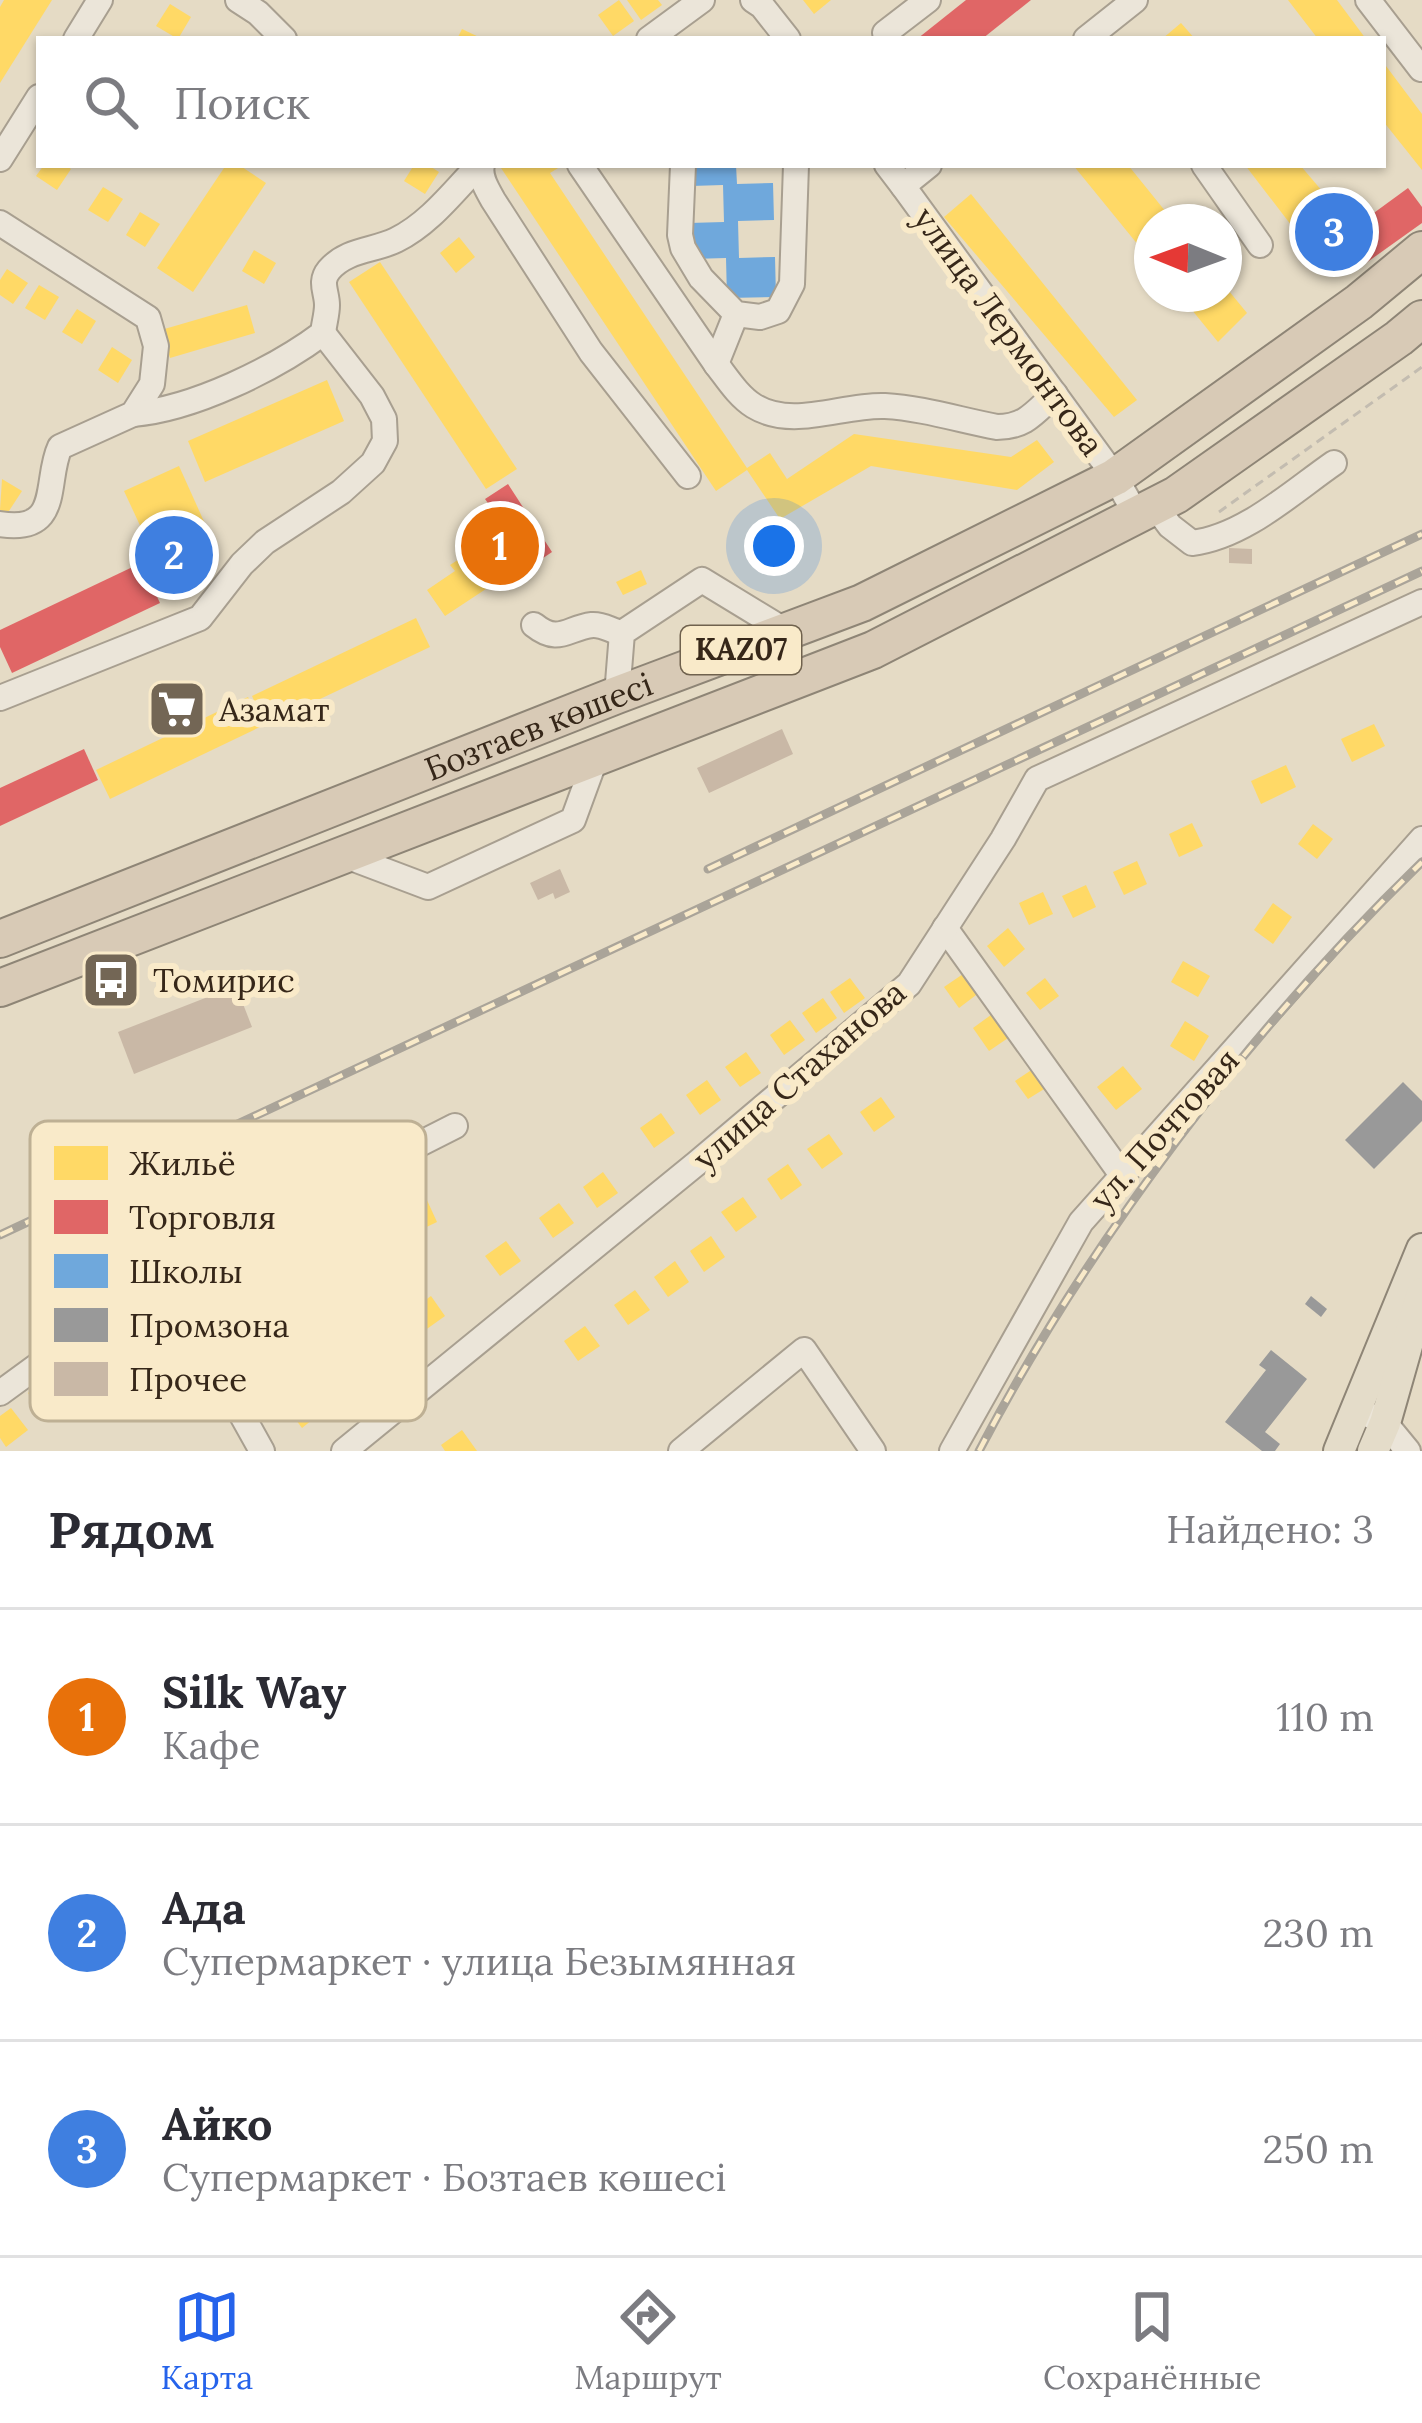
<!DOCTYPE html>
<html lang="ru">
<head>
<meta charset="utf-8">
<style>
	:root { --surface:#fff; --page:#f2f2f3; --text:#2b2b33; --muted:#7c7c81; --line:#e1e1e2; --accent:#2563eb }
	body { margin:0; font-family:Lora,serif; background:var(--page); color:var(--text) }
	.compass { position:absolute; left:1134px; top:204px; width:108px; height:108px; border-radius:50%; background:var(--surface); box-shadow:0 3px 9px #0004; rotate:271deg }
	.you { position:absolute; left:774px; top:546px; width:42px; height:42px; margin:-30px; border:9px solid #fff; border-radius:50%; background:#1a73e8; box-shadow:0 0 0 18px #1a73e833 }
	.badge { display:grid; place-items:center; width:78px; height:78px; border-radius:50%; background:var(--accent); color:#fff; font-size:39px; font-weight:700 }
	.pin { position:absolute; translate:-50% -50%; border:6px solid #fff; box-shadow:0 3px 12px #0006 }
	.list { margin:0; padding:0; list-style:none }
	h2 { display:flex; justify-content:space-between; align-items:center; height:156px; margin:0; padding:0 48px; font-size:51px }
	h2 small { font-size:39px; font-weight:400; color:var(--muted) }
	.list li { display:grid; grid-template-columns:78px 1fr auto; gap:36px; align-items:center; box-sizing:border-box; height:216px; padding:0 48px; border-top:3px solid var(--line) }
	.list b { display:block; font-size:45px; white-space:nowrap }
	.list p { margin:0; font-size:39px; white-space:nowrap; color:var(--muted) }
	.list em { font-size:39px; font-style:normal; color:var(--muted) }
	.icon { flex:none; width:66px; height:66px; fill:none; stroke:currentColor; stroke-width:2; stroke-linecap:round; stroke-linejoin:round }
	.map { position:relative; flex:none; width:1422px; height:1451px; overflow:hidden }
	.search { position:absolute; background:var(--surface); box-shadow:0 3px 9px #0004; left:36px; right:36px; top:36px; height:132px; display:flex; align-items:center; gap:30px; box-sizing:border-box; padding:0 42px; border-radius:0px; color:var(--muted); font-size:45px }
	.sheet { height:804px; background:var(--surface) }
	nav { display:flex; justify-content:space-around; align-items:center; box-sizing:border-box; height:168px; border-top:3px solid var(--line); background:var(--surface); font-size:33px; color:var(--muted) }
	nav a { display:grid; justify-items:center; gap:6px }
	nav .on { color:var(--accent) }
	.map>svg:first-child { display:block }
</style>
</head>
<body>
<div class="map">
<svg width="1422" height="1451" viewBox="0 0 1422 1451">
	<rect width="100%" height="100%" fill="#e5dbc5"/>
	<g fill="#ffd966">
		<polygon points="4,0 52,0 0,83 0,7"/>
		<polygon points="619,0 634,21 613,36 598,15"/>
		<polygon points="627,0 658,0 662,5 641,20"/>
		<polygon points="803,0 831,0 814,14"/>
		<polygon points="1288,0 1337,0 1366,39 1318,39"/>
		<polygon points="170,4 191,17 178,39 156,26"/>
		<polygon points="1181,23 1195,39 1162,39"/>
		<polygon points="462,29 483,39 457,39"/>
		<polygon points="1383,62 1422,114 1422,170 1383,121"/>
		<polygon points="44,165 65,165 71,169 57,190 36,176"/>
		<polygon points="226,165 239,165 266,183 193,292 157,268"/>
		<polygon points="414,165 428,165 439,172 425,194 404,181"/>
		<polygon points="499,165 563,165 550,173 747,468 770,453 787,479 854,434 1011,457 1037,440 1054,462 1017,490 871,466 780,519 747,470 716,491"/>
		<polygon points="1073,165 1128,165 1174,222 1152,222 1152,262"/>
		<polygon points="1245,165 1300,165 1345,218 1314,255"/>
		<polygon points="103,187 123,199 108,222 88,210"/>
		<polygon points="971,194 1137,400 1114,417 944,217"/>
		<polygon points="140,212 160,224 145,247 126,235"/>
		<polygon points="459,237 475,257 456,273 440,253"/>
		<polygon points="254,250 276,263 264,284 242,271"/>
		<polygon points="380,262 517,469 486,489 349,282"/>
		<polygon points="7,269 28,283 13,304 0,295 0,280"/>
		<polygon points="39,285 59,297 45,320 25,308"/>
		<polygon points="1224,285 1247,313 1218,342 1179,294 1224,294"/>
		<polygon points="247,305 255,333 170,358 161,330"/>
		<polygon points="77,309 96,321 82,344 62,332"/>
		<polygon points="112,347 132,360 118,383 98,370"/>
		<polygon points="327,380 344,421 205,482 188,441"/>
		<polygon points="179,466 211,537 157,562 124,491"/>
		<polygon points="2,479 22,491 7,514 0,510"/>
		<polygon points="473,550 495,583 445,616 427,590 455,571 450,565"/>
		<polygon points="641,570 647,584 623,595 616,582"/>
		<polygon points="416,618 430,647 265,725 252,696"/>
		<polygon points="248,697 262,726 110,799 96,770"/>
		<polygon points="1374,724 1385,746 1352,762 1341,739"/>
		<polygon points="1286,765 1296,787 1261,804 1251,781"/>
		<polygon points="1192,823 1203,846 1179,857 1169,834"/>
		<polygon points="1313,824 1333,839 1317,859 1298,844"/>
		<polygon points="1137,861 1147,884 1124,895 1113,872"/>
		<polygon points="1086,885 1096,907 1073,918 1062,896"/>
		<polygon points="1043,892 1053,914 1029,925 1019,903"/>
		<polygon points="1273,903 1292,917 1273,944 1254,930"/>
		<polygon points="1008,928 1025,949 1004,967 987,946"/>
		<polygon points="1183,961 1210,976 1198,997 1171,982"/>
		<polygon points="966,972 980,992 959,1008 944,987"/>
		<polygon points="850,978 865,998 844,1013 830,992"/>
		<polygon points="1045,978 1059,996 1040,1010 1026,993"/>
		<polygon points="823,998 837,1018 816,1033 802,1013"/>
		<polygon points="995,1012 1011,1036 989,1051 973,1028"/>
		<polygon points="790,1020 805,1040 784,1055 770,1035"/>
		<polygon points="1185,1021 1209,1036 1194,1061 1170,1046"/>
		<polygon points="746,1052 761,1073 740,1087 725,1067"/>
		<polygon points="1123,1066 1142,1089 1116,1110 1097,1087"/>
		<polygon points="1036,1067 1049,1086 1028,1099 1015,1081"/>
		<polygon points="707,1080 721,1100 700,1115 686,1095"/>
		<polygon points="881,1097 895,1117 874,1132 860,1112"/>
		<polygon points="661,1113 675,1133 654,1148 640,1128"/>
		<polygon points="829,1134 843,1154 822,1169 807,1149"/>
		<polygon points="788,1164 802,1185 781,1200 767,1179"/>
		<polygon points="603,1172 618,1193 597,1208 583,1187"/>
		<polygon points="743,1197 757,1217 736,1232 721,1212"/>
		<polygon points="426,1198 437,1222 416,1232 405,1208"/>
		<polygon points="559,1203 574,1223 553,1238 539,1218"/>
		<polygon points="711,1236 725,1257 704,1272 690,1251"/>
		<polygon points="506,1241 521,1261 500,1276 485,1256"/>
		<polygon points="675,1261 689,1282 668,1297 654,1277"/>
		<polygon points="635,1290 650,1310 628,1325 614,1305"/>
		<polygon points="431,1296 445,1316 424,1331 410,1311"/>
		<polygon points="585,1326 600,1346 578,1361 564,1341"/>
		<polygon points="50,1376 67,1398 45,1415 28,1393"/>
		<polygon points="307,1392 322,1412 302,1428 287,1408"/>
		<polygon points="11,1408 28,1430 6,1447 0,1438 0,1416"/>
		<polygon points="462,1430 477,1451 445,1451 441,1445"/>
	</g>
	<g fill="#e06666">
		<polygon points="966,0 1031,0 982,39 917,39"/>
		<polygon points="1408,188 1422,207 1422,223 1366,263 1345,234"/>
		<polygon points="508,484 552,552 503,585 462,524 490,506 485,499"/>
		<polygon points="141,563 160,603 12,673 0,647 0,630"/>
		<polygon points="84,749 98,780 0,826 0,788"/>
	</g>
	<polygon fill="#6fa8dc" points="691,165 736,165 737,184 773,183 774,220 738,221 739,258 775,257 776,297 727,298 726,258 691,259 689,223 724,222 723,185 691,186"/>
	<g fill="#999">
		<polygon points="1403,1082 1422,1101 1422,1121 1374,1169 1345,1140"/>
		<polygon points="1311,1296 1327,1309 1321,1317 1305,1304"/>
		<polygon points="1271,1350 1307,1379 1265,1432 1280,1444 1275,1451 1262,1451 1225,1422 1266,1370 1259,1365"/>
	</g>
	<g fill="#c9b8a6">
		<polygon points="1229,548 1252,549 1252,564 1229,563"/>
		<polygon points="782,729 793,754 709,793 697,768"/>
		<polygon points="560,869 570,892 555,899 553,893 538,900 530,883"/>
		<polygon points="236,986 252,1027 134,1074 118,1032"/>
	</g>
	<g fill="none" stroke-linecap="round" stroke-linejoin="round">
		<g stroke="#a89f90" stroke-width="28">
			<g id="minor">
				<polyline points="238,0 258,13 284,39"/>
				<polyline points="753,0 762,6 788,39"/>
				<polyline points="1368,0 1421,69"/>
				<polyline points="885,33 928,0"/>
				<polyline points="76,39 100,0"/>
				<polyline points="649,39 702,0"/>
				<polyline points="1086,39 1135,0"/>
				<polyline points="0,159 39,97"/>
				<path d="M482 165C479 177 487 189 493 200L591 352 688 476"/>
				<path d="M580 165 716 364C727 378 738 396 754 406 793 430 843 404 885 406 922 408 960 420 997 427 1026 427 1035 412 1055 394"/>
				<polyline points="683,165 680,235 683,248 701,278 736,314 760,317 778,311 792,284 796,165"/>
				<polyline points="887,165 903,186"/>
				<polyline points="929,165 903,186 1115,477 1137,516"/>
				<polyline points="1204,165 1260,245"/>
				<path d="M0 223 148 318 156 346 152 384 133 414 60 447C44 481 63 534 0 524"/>
				<polyline points="716,364 736,314"/>
				<path d="M133 414C193 409 275 369 323 333 324 324 327 314 327 305 327 292 319 282 329 270 347 249 374 251 396 240 429 224 454 191 479 165"/>
				<path d="M1155 506 1170 526 1192 543C1244 537 1292 492 1334 463"/>
				<path d="M534 625C559 645 567 628 592 625 603 624 611 631 622 633"/>
				<polyline points="617,695 622,633 702,580 789,633"/>
				<polyline points="0,698 200,618 242,564 265,542 341,492 373,463 385,441 384,419 372,396 323,333"/>
				<polyline points="346,856 428,887 573,820 596,757"/>
				<polyline points="945,928 1122,1175"/>
				<polyline points="163,1274 262,1451"/>
				<polyline points="0,1393 163,1274 455,1126"/>
				<polyline points="1371,1416 1385,1423 1408,1451"/>
				<polyline points="344,1451 697,1163 909,984 1003,839 1037,779 1422,602"/>
				<polyline points="681,1451 804,1350 873,1451"/>
				<polyline points="952,1451 1081,1222 1422,839"/>
			</g>
		</g>
		<g stroke="#8e8576" stroke-width="34">
			<g id="major">
				<polyline points="1339,1451 1422,1249"/>
				<polyline points="1373,1451 1385,1423 1422,1293"/>
			</g>
		</g>
		<g stroke="#8e8576" stroke-width="40">
			<g id="highway">
				<path id="s1" d="M0 939 617 695 862 603 1115 477 1359 302 1422 250"/>
				<polyline points="0,988 873,650 1176,495 1399,338 1422,319"/>
			</g>
		</g>
		<polyline stroke="#c3bcb0" stroke-width="3" stroke-dasharray="9 6" stroke-linecap="butt" points="1219,512 1422,367"/>
		<use href="#minor" stroke="#ebe5d9" stroke-width="24"/>
		<use href="#major" stroke="#e4dcc9" stroke-width="30"/>
		<use href="#highway" stroke="#d8cab6" stroke-width="36"/>
		<g stroke="#aaa499" stroke-width="9">
			<g id="rail">
				<polyline points="708,869 1422,534"/>
				<polyline points="0,1235 1422,571"/>
				<path d="M979 1451C1090 1239 1250 1029 1422 862"/>
			</g>
		</g>
		<use href="#rail" stroke="#f9eac9" stroke-width="4.5" stroke-dasharray="14" stroke-linecap="butt"/>
	</g>
	<defs>
		<g id="supermarket-square" transform="scale(3)"><rect x="-9" y="-9" width="18" height="18" rx="4" fill="#736655" stroke="#f9eac9"/><path d="M-6-5.5h2.5l.6 2H6L4.5 2H-2.5L-4.4-4H-6ZM-1.5 3.2a1.3 1.3 0 1 0 .1 0ZM3 3.2a1.3 1.3 0 1 0 .1 0Z" fill="#fff"/></g>
		<g id="bus-square" transform="scale(3)"><rect x="-9" y="-9" width="18" height="18" rx="4" fill="#736655" stroke="#f9eac9"/><path d="M-5-6H5V4H4V6H2V4H-2V6H-4V4H-5ZM-3.5-4V0h7V-4ZM-3.5 1.2v1.5H-2V1.2ZM2 1.2v1.5H3.5V1.2Z" fill="#fff"/></g>
	</defs>
	<g fill-rule="evenodd">
		<use href="#supermarket-square" x="177" y="709"/>
		<use href="#bus-square" x="111" y="980"/>
	</g>
	<g text-anchor="middle" stroke-width="12" stroke-linejoin="round" paint-order="stroke">
		<rect fill="#f9eac9" stroke="#70624e" stroke-width="3" x="681" y="626" width="120" height="48" rx="9"/>
		<g font-size="30" font-weight="bold" fill="#362719">
			<text x="741" y="660">KAZ07</text>
		</g>
		<g font-size="33" fill="#362719" stroke="#f9eac9">
			<text transform="translate(1009 331) rotate(54)" y="12">улица Лермонтова</text>
			<text dy="12" stroke="none"><textPath href="#s1" startOffset="579">Бозтаев көшесі</textPath></text>
			<text transform="translate(799 1075) rotate(-41)" y="12">улица Стаханова</text>
			<text transform="translate(1164 1129) rotate(-48)" y="12">ул. Почтовая</text>
		</g>
		<g font-size="33" fill="#362719" stroke="#f9eac9" text-anchor="start">
			<text x="219" y="721">Азамат</text>
			<text x="153" y="992">Томирис</text>
		</g>
	</g>
	<rect x="30" y="1121" width="396" height="300" rx="18" fill="#f9eac9" stroke="#beb094" stroke-width="3"/>
	<rect x="54" y="1146" width="54" height="34" fill="#ffd966"/>
	<rect x="54" y="1200" width="54" height="34" fill="#e06666"/>
	<rect x="54" y="1254" width="54" height="34" fill="#6fa8dc"/>
	<rect x="54" y="1308" width="54" height="34" fill="#999"/>
	<rect x="54" y="1362" width="54" height="34" fill="#c9b8a6"/>
	<g font-size="33" fill="#362719">
		<text x="129" y="1175">Жильё</text>
		<text x="129" y="1229">Торговля</text>
		<text x="129" y="1283">Школы</text>
		<text x="129" y="1337">Промзона</text>
		<text x="129" y="1391">Прочее</text>
	</g>
</svg>
<svg class="compass" viewBox="-18 -18 36 36"><path d="M0-13l5 13h-10z" fill="#e53935"/><path d="M0 13l5-13h-10z" fill="#7c7c81"/></svg>
<div class="you"></div>
<div class="pin badge" style="left:500px;top:546px;background:#e8710a">1</div>
<div class="pin badge" style="left:174px;top:555px;background:#3f7fe0">2</div>
<div class="pin badge" style="left:1334px;top:232px;background:#3f7fe0">3</div>
<div class="search"><svg class="icon" aria-label="search" viewBox="0 0 24 24"><circle cx="10" cy="10" r="6"/><path d="M15 15l6 6"/></svg>Поиск</div>
</div>
<section class="sheet">
<h2>Рядом<small>Найдено: 3</small></h2>
<ul class="list">
<li><span class="badge" style="background:#e8710a">1</span><div><b>Silk Way</b><p>Кафе</p></div><em>110 m</em></li>
<li><span class="badge" style="background:#3f7fe0">2</span><div><b>Ада</b><p>Супермаркет · улица Безымянная</p></div><em>230 m</em></li>
<li><span class="badge" style="background:#3f7fe0">3</span><div><b>Айко</b><p>Супермаркет · Бозтаев көшесі</p></div><em>250 m</em></li>
</ul>
</section>
<nav>
<a class="on"><svg class="icon" aria-label="map" viewBox="0 0 24 24"><path d="M3 6l6-2 6 2 6-2v14l-6 2-6-2-6 2zM9 4v14M15 6v14"/></svg>Карта</a>
<a><svg class="icon" aria-label="directions" viewBox="0 0 24 24"><path d="M12 3l9 9-9 9-9-9zM9 14v-3h6M13 9l2 2-2 2"/></svg>Маршрут</a>
<a><svg class="icon" aria-label="saved" viewBox="0 0 24 24"><path d="M7 4h10v16l-5-4-5 4z"/></svg>Сохранённые</a>
</nav>
</body>
</html>
